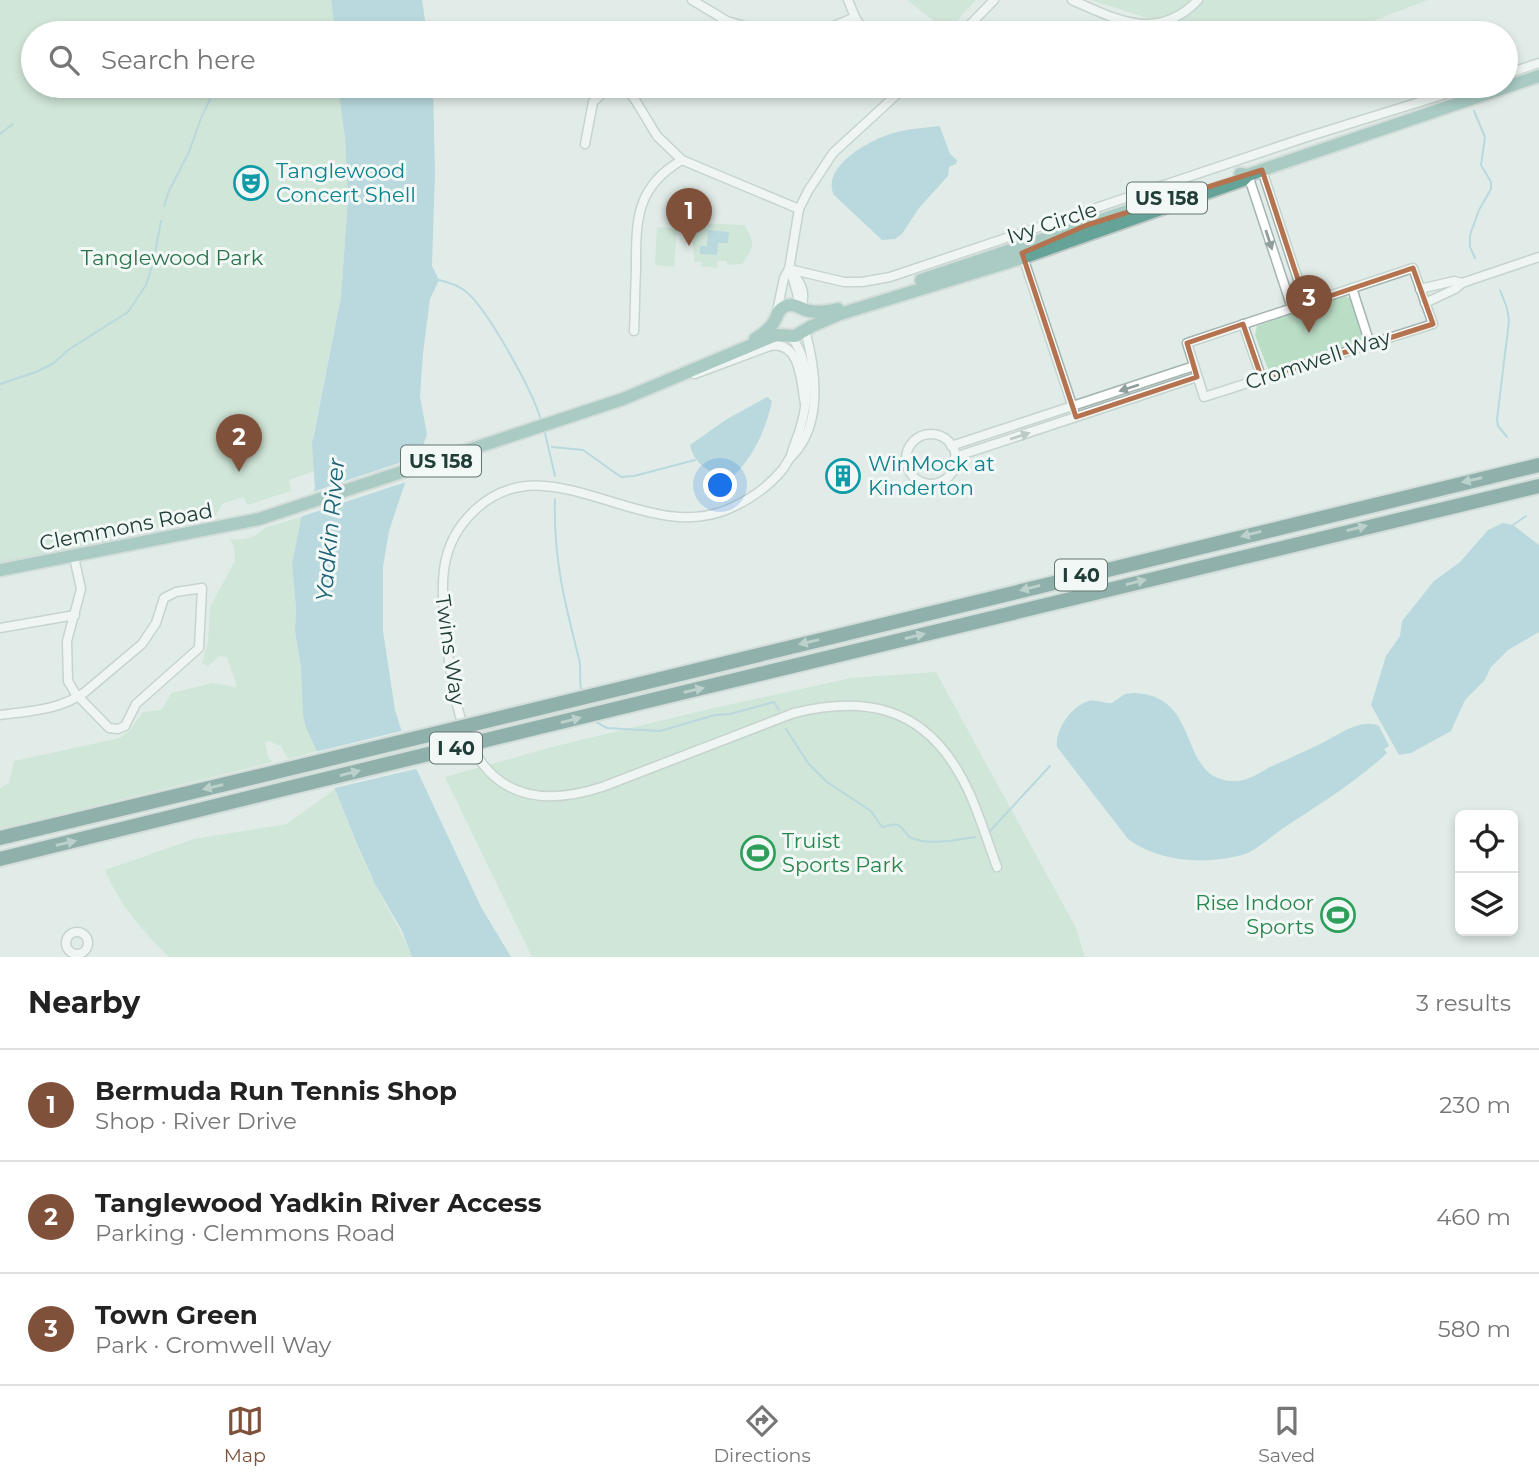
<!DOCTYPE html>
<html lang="en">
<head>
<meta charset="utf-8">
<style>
	:root { --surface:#fff; --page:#f2f2f2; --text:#222; --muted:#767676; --line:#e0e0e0; --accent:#80513a }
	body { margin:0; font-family:Montserrat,sans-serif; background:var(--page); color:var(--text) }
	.controls { position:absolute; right:21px; bottom:21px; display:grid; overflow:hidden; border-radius:10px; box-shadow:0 4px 10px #0003 }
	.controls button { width:63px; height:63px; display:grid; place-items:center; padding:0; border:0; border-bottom:2px solid var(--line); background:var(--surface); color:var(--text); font:35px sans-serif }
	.you { position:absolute; left:721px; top:486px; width:24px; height:24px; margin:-18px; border:5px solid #fff; border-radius:50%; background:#1a73e8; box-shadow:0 0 0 10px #1a73e833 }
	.badge { display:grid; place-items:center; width:46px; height:46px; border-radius:50%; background:var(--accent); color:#fff; font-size:23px; font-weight:700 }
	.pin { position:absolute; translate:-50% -58px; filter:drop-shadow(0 2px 4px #0008) }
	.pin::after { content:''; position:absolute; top:37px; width:24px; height:21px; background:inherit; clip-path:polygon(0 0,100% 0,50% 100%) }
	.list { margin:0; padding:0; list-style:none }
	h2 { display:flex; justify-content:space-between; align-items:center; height:91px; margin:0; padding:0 28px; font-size:30px }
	h2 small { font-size:23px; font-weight:400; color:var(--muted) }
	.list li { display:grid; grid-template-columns:46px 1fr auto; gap:21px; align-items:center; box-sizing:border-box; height:112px; padding:0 28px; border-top:2px solid var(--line) }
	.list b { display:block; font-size:26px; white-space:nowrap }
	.list p { margin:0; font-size:23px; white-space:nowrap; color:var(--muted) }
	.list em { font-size:23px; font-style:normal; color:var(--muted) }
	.icon { flex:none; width:38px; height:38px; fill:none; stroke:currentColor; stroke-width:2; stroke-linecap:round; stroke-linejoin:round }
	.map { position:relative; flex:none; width:1539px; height:957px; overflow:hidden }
	.search { position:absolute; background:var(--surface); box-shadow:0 4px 10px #0003; left:21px; right:21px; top:21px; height:77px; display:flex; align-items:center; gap:18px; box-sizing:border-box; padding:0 24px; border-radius:38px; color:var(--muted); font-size:26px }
	.sheet { height:427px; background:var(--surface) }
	nav { display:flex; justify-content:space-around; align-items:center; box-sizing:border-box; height:98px; border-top:2px solid var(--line); background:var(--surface); font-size:19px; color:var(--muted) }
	nav a { display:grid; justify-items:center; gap:4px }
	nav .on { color:var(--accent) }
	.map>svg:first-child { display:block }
</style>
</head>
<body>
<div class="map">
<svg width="1539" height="957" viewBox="0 0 1539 957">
	<rect width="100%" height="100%" fill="#e1ece8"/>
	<g fill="#baddc6">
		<polygon points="0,0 331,0 335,33 33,33 33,86 338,86 345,138 348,198 341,297 313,436 314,471 289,480 291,491 247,505 243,497 222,504 215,517 120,534 92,554 0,565"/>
		<polygon points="907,0 976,0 954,24 943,28"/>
		<polygon points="1091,0 1428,0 1342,33 1148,33 1147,18"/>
		<path d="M693 223 744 225C756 243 754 247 742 264L727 265V261H718L717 268 701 266V262H694L693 239 690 238Z"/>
		<polygon points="657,227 677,229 674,267 655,265"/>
		<polygon points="1344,295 1353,300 1364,335 1362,341 1274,372 1268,369 1255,335 1257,326"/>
		<path d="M301 517 292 564 296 608 295 631 301 669 303 716 306 728 318 751 288 759 281 746 268 741 265 742 268 757 273 762 0 829V788L9 783 14 761 120 738 130 730 143 712 161 710 172 693 212 683 237 687 227 658 220 656 208 666 202 663 208 642 210 607 235 561 234 546 229 539C241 541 257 538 264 528Z"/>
		<polygon points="936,672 1076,928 1085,957 532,957 445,777 556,746 709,709 851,678"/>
		<path d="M335 789C347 821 359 854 375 884 387 909 402 931 412 957H169C144 933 118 903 105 870L194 839 287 824Z"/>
	</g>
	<g fill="#88c0d2">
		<polygon points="331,0 422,0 427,33 335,33"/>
		<polygon points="338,86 433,86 435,173 432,266 439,280 430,299 423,353 420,397 427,434 422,449 406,480 389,531 383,567 383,631 395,710 408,751 481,907 511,957 412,957 402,931 375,884 356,842 332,782 306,728 303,716 301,668 295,631 296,608 292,564 301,518 315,488 312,444 341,297 348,198 345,138"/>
		<path d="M938 126 940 127 950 154 957 160 956 164 949 167 948 176 919 208 902 234 895 239 882 240 834 195C821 166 870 140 893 133 907 129 923 128 938 126Z"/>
		<polygon points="708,230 729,232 728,243 718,243 717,255 700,254 700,246 707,246"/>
		<path d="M767 397 772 401C766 430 752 461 728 481 711 471 695 467 690 445L727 419Z"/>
		<polygon points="1503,523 1513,525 1539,545 1539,632 1508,650 1491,667 1484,681 1465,700 1451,731 1411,753 1399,755 1371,705 1386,656 1400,636 1402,621 1434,581 1460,562 1488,530"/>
		<path d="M1133 693C1204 694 1176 782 1235 781 1248 781 1259 773 1270 767 1288 759 1306 751 1324 742 1334 737 1342 731 1353 727 1361 724 1371 722 1379 726L1389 746 1384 749 1387 753C1355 783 1318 805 1282 829 1270 837 1256 851 1242 855 1204 865 1159 862 1128 839L1057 747C1055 730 1071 706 1089 701 1097 699 1104 704 1112 703L1125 694Z"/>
	</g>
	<g fill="#e1ece8">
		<polygon points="423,455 409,481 297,518 309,493"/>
		<polygon points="405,730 411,750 420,768 331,789 315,752"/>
	</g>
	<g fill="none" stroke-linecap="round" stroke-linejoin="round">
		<g stroke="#88c0d2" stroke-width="2">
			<polyline points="55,98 82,86"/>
			<polyline points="1474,111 1485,137 1481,165 1491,182 1491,189 1479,210 1470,235 1470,247 1475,258"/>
			<polyline points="0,134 13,124"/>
			<polyline points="164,206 169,191 189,152 201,118 216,87"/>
			<path d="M439 280C447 282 457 285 464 290 487 307 533 392 541 420"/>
			<polyline points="1500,290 1507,308 1509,321 1497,419 1498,426 1507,437"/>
			<polyline points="0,384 36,372 54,363 68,350 128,312 146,285 153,263 161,221"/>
			<polyline points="544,429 555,476"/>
			<polyline points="552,447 583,450 621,477 634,476 695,460"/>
			<path d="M555 499C553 557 565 604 579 659 582 670 578 681 582 691"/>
			<polyline points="1513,525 1526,516"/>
			<polyline points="596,722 607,728 660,731 715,715 730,714 774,702 779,710"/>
			<path d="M786 729 808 763 827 782 871 811 882 827C887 827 892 823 897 825 905 827 905 837 914 839 932 845 956 840 975 837"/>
			<polyline points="990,831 1050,766"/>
		</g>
		<g stroke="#a4b4b0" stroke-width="11">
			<g id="street">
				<polyline points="692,0 727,21 767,33"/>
				<polyline points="848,0 855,17 865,33"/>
				<path d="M1072 0C1117 20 1158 42 1198 0"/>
				<polyline points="805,33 834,26 855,17"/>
				<polyline points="962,33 994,0"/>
				<polyline points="1506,74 1539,63"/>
				<polyline points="585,144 593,102 609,87 618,87 627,91 634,98 657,136 682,160"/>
				<polyline points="1262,170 1306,304"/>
				<polyline points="1248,175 1292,308"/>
				<polyline points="1022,254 1074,411"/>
				<polygon points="1413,268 1433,324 1204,397 1187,343"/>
				<polyline points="789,269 844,282 862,282 890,277 1307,137 1471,86"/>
				<path d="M789 269C800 281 807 291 801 308"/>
				<polyline points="792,275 801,308"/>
				<polyline points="1352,288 1370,344"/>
				<polyline points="1420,289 1454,281 1462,283"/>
				<polyline points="1425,303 1455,289 1462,283 1539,257"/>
				<polyline points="777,311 784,278 789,269 799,209 808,191 833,153 906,86"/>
				<polyline points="1243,324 1262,379"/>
				<path d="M805 330C816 370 824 423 792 456 788 459 786 465 783 469 770 485 752 498 733 507 646 550 550 439 475 510 434 548 442 592 447 643 456 740 485 825 602 787L794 713C863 696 921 706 959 773 975 799 986 838 997 867"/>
				<path d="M634 331C635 311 635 290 636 270 636 221 635 187 682 160L799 209"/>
				<path d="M791 337C812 362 809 400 800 429 797 439 793 447 791 456"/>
				<path d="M695 374 770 346C801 340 801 383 805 404"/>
				<circle cx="931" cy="459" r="25"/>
				<polyline points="951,446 1194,366"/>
				<polyline points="955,457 1197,377"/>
				<polyline points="0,628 75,615"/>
				<path d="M0 715C30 711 60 710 85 692L142 644 156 623 164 598 176 592 202 588 199 648 136 704 125 726 118 729 109 728 75 693 68 681 67 641 81 589 74 557"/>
				<circle cx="77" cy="943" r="11"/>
			</g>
		</g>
		<g stroke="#c1c9c7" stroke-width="16">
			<g id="primary">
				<polyline points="1240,174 1248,175 1262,170 1539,76"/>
				<polyline points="921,280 1146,205"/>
				<path d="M755 339C763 334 771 328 775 320 778 314 778 310 784 307 794 301 801 310 810 311 820 313 828 311 838 309"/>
				<polyline points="0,570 259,519 623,399 776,335 795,336 812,326 840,314 1022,258 1243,180 1248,175"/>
			</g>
		</g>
		<g stroke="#c1c9c7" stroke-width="18">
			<g id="highway">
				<polyline points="623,688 1539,465"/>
				<polyline points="627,706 1539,486"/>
				<polyline points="0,838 280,771"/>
				<polyline points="0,859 284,789"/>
			</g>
		</g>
		<use href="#street" stroke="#fff" stroke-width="8"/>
		<use href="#primary" stroke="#65a297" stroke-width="12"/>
		<use href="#highway" stroke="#2d6962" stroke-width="14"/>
		<g stroke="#c1c9c7" stroke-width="18" stroke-linecap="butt">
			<g id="highway-bridge">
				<polyline points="280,771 623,688"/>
				<polyline points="284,789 627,706"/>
			</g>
		</g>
		<use href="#highway-bridge" stroke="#2d6962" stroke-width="14"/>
	</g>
	<defs><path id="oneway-solid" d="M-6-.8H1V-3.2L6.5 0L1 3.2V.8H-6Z" transform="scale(1.75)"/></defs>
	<g fill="#909e9c">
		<use href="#oneway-solid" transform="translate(1269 240) rotate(72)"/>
		<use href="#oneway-solid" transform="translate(1129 388) rotate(162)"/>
		<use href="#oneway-solid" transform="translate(1020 436) rotate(-18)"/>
	</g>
	<g fill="#90b0ac">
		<use href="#oneway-solid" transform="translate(1472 480) rotate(167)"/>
		<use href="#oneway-solid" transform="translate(1357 528) rotate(-14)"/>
		<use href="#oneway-solid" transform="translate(1251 534) rotate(166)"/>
		<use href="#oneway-solid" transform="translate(1136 582) rotate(-14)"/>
		<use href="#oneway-solid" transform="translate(1030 588) rotate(166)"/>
		<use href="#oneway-solid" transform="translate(915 636) rotate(-14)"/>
		<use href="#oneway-solid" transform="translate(809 642) rotate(167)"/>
		<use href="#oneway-solid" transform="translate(694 690) rotate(-13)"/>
		<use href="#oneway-solid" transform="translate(571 720) rotate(-14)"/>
		<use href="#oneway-solid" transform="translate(350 773) rotate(-14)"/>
		<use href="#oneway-solid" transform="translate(213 787) rotate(167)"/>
		<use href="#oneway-solid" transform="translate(66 843) rotate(-13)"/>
	</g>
	<path d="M0 0H1539V957H0ZM1262 170 1306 304 1413 268 1433 324 1262 379 1243 324 1187 343 1197 377 1076 417 1022 253 1087 225Z" fill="#e1ece8" fill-opacity=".55" fill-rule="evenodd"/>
	<path fill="none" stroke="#b4734e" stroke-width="5" stroke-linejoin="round" d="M1262 170 1306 304 1413 268 1433 324 1262 379 1243 324 1187 343 1197 377 1076 417 1022 253 1087 225Z"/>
	<defs>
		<g id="theatre-ring" transform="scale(1.75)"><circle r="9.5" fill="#f2f8f5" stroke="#0f9aa8" stroke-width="1.5"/><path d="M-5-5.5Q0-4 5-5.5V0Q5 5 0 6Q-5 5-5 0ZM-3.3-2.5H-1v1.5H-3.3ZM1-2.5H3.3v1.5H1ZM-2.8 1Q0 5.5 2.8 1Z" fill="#0f9aa8"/></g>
		<g id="building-ring" transform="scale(1.75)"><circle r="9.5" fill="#f2f8f5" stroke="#0f9aa8" stroke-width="1.5"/><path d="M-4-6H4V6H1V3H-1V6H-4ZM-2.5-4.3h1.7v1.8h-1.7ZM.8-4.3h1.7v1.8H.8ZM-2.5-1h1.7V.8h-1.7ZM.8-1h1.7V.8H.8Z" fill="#0f9aa8"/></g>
		<g id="stadium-ring" transform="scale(1.75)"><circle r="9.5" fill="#f2f8f5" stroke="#2e9e5b" stroke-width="1.5"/><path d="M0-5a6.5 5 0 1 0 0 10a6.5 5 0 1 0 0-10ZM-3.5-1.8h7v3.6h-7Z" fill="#2e9e5b"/></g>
	</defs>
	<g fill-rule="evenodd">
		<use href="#theatre-ring" x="251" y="183"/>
		<use href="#building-ring" x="843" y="476"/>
		<use href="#stadium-ring" x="758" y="853"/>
		<use href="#stadium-ring" x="1338" y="915"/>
	</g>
	<g text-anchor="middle" stroke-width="6" stroke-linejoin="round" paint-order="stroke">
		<g fill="#f2f8f5" stroke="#607571" stroke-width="2">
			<rect x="1127" y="182.5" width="80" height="31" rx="5"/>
			<rect x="401" y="445.5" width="80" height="31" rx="5"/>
			<rect x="1055" y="559.5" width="52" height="31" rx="5"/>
			<rect x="430" y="732.5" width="52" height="31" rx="5"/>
		</g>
		<g font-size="19" font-weight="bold" fill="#213d38">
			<text x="1167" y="205">US 158</text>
			<text x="441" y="468">US 158</text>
			<text x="1081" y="582">I 40</text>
			<text x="456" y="755">I 40</text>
		</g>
		<g font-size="21" fill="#0d838f" stroke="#f2f8f5" text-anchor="start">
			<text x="276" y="178">Tanglewood<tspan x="276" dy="24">Concert Shell</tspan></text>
			<text x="868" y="471">WinMock at<tspan x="868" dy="24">Kinderton</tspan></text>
		</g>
		<g font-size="21" fill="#213d38" stroke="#f2f8f5">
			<text transform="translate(1052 223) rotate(-18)" y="7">Ivy Circle</text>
			<text transform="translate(1318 360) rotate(-18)" y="7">Cromwell Way</text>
			<text transform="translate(126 527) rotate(-11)" y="7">Clemmons Road</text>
			<text transform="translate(450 650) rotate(82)" y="7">Twins Way</text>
		</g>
		<g font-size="21" fill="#2b744d" stroke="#f2f8f5">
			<text x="172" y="265">Tanglewood Park</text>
		</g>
		<g font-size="21" fill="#27864d" stroke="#f2f8f5" text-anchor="start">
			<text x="782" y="848">Truist<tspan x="782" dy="24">Sports Park</tspan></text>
			<text x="1314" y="910" text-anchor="end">Rise Indoor<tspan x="1314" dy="24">Sports</tspan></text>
		</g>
		<g font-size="23" font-style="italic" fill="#1b6279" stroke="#f2f8f5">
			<text transform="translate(330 530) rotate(-85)" y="8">Yadkin River</text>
		</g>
	</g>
</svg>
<div class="controls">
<button><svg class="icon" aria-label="locate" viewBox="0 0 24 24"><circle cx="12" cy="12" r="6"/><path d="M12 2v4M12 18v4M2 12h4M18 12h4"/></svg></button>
<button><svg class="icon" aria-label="layers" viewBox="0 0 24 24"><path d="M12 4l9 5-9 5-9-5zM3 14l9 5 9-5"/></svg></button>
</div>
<div class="you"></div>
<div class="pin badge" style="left:689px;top:246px">1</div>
<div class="pin badge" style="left:239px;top:472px">2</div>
<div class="pin badge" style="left:1309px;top:333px">3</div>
<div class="search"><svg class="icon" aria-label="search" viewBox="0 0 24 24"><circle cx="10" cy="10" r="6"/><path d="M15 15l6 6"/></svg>Search here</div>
</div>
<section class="sheet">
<h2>Nearby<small>3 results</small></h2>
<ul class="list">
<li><span class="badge">1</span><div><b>Bermuda Run Tennis Shop</b><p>Shop · River Drive</p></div><em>230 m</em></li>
<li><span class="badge">2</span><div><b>Tanglewood Yadkin River Access</b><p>Parking · Clemmons Road</p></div><em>460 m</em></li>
<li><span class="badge">3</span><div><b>Town Green</b><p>Park · Cromwell Way</p></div><em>580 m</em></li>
</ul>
</section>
<nav>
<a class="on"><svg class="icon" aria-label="map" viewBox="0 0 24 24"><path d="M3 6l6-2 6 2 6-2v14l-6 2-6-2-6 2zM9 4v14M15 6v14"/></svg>Map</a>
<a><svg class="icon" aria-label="directions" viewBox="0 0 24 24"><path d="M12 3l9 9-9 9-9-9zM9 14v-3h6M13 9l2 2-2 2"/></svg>Directions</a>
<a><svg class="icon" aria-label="saved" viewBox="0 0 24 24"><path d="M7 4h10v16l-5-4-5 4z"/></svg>Saved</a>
</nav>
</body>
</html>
